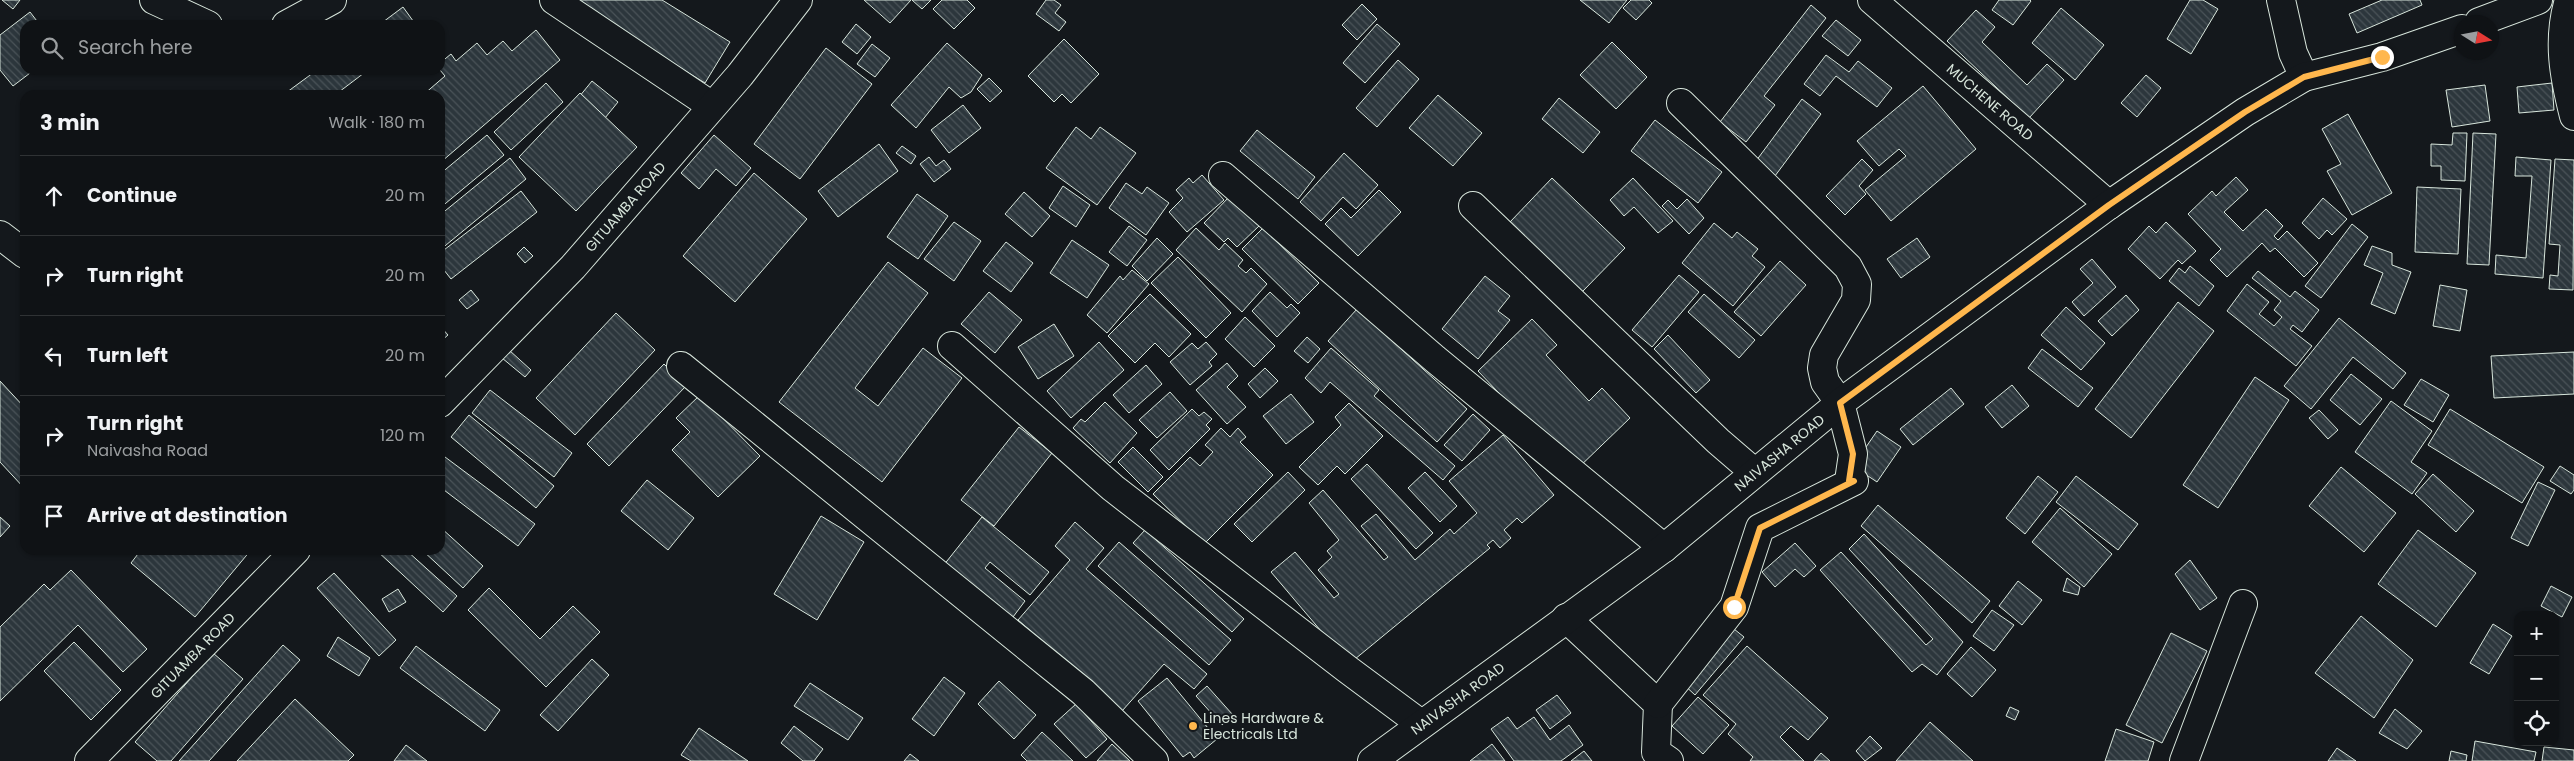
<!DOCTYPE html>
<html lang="en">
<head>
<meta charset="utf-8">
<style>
	:root { --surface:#0f1215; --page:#181b1e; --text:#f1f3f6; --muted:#9b9ea0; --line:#2f3234 }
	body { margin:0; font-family:Poppins,sans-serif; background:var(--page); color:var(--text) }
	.controls { position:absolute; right:15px; bottom:15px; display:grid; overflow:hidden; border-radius:10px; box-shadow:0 1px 4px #0004 }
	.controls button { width:45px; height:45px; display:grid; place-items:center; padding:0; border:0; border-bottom:1px solid var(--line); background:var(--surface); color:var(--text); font:25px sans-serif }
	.compass { position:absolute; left:2454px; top:15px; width:45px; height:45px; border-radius:50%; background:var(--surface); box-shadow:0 1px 4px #0004; rotate:101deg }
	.stop { position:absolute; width:15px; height:15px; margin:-11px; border:4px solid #ffb74d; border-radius:50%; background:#fff }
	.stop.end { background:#ffb74d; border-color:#fff; box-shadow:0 1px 5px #0008 }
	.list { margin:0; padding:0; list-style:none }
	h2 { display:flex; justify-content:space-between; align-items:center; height:65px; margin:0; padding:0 20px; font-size:21px }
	h2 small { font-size:16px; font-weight:400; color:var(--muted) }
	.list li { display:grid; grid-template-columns:32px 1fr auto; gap:15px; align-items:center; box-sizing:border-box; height:80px; padding:0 20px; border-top:1px solid var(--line) }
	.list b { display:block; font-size:19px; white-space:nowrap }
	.list p { margin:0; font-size:16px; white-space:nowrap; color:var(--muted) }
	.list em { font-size:16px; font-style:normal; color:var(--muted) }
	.icon { flex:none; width:28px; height:28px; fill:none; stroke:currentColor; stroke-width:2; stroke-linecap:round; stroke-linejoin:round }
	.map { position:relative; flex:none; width:2574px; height:761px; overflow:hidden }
	.search { position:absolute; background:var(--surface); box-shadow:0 1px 4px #0004; left:20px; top:20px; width:425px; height:55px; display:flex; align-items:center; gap:12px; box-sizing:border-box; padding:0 18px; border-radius:15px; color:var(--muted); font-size:19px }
	.panel { position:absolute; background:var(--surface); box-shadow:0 1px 4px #0004; left:20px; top:90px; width:425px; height:465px; border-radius:15px }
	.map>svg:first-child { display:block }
</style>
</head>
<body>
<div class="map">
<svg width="2574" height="761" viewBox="0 0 2574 761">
	<defs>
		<pattern id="building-back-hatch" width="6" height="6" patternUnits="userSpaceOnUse" patternTransform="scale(1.25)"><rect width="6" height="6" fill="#2c363c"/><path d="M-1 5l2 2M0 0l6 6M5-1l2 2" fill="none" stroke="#4a5358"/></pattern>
	</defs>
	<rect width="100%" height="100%" fill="#14181c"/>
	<g fill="url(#building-back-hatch)" stroke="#d8e6dc">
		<polygon points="2,0 20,0 13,9"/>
		<polygon points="570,0 662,0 730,42 705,83"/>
		<polygon points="864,0 911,0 890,23"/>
		<polygon points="912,0 931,0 922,9"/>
		<polygon points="942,0 967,0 975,8 954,29 933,9"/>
		<polygon points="1046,0 1054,0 1061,5 1055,13 1066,22 1059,31 1036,14"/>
		<polygon points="1580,0 1627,0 1609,23"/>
		<polygon points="1631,0 1649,0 1652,3 1636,20 1623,8"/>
		<polygon points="1999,0 2030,0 2031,1 2013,25 1992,10"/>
		<polygon points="2190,0 2203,0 2218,9 2191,54 2167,39"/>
		<polygon points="2382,0 2420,0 2422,5 2357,33 2349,14"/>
		<polygon points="1362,4 1377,19 1357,40 1342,25"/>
		<polygon points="1811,5 1826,18 1764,96 1775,105 1746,142 1720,122"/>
		<polygon points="403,7 416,25 379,25"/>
		<polygon points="2061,8 2104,45 2075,80 2032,43"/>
		<polygon points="1976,10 1995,27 1982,42 2027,85 2047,64 2064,80 2029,118 1947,41"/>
		<polygon points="30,12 40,25 25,25 25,70 34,70 13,86 0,70 0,35"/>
		<polygon points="1836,20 1861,40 1848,56 1822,36"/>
		<polygon points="856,24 871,37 857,54 842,42"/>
		<polygon points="1377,24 1400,44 1365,83 1343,63"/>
		<polygon points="536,30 560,60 441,162 440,95 423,95 445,76 440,70 440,63 451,54 456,61 477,43 487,55 503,41 512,51"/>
		<polygon points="1064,39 1099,74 1071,103 1062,94 1054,102 1028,76"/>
		<polygon points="1612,42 1647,77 1616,109 1580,75"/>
		<polygon points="947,43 982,75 971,92 961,98 949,87 916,128 891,105"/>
		<polygon points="872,44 890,58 875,77 857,64"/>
		<polygon points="826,48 872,84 800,179 754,144"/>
		<polygon points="1826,55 1849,72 1858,61 1892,88 1877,107 1836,76 1820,96 1804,84"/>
		<polygon points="1398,60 1419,79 1377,127 1356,108"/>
		<polygon points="317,70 368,70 335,95 283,95"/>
		<polygon points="2146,75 2161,88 2137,117 2121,103"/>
		<polygon points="989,78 1002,91 990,102 977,89"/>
		<polygon points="592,81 618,102 605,118 579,97"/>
		<polygon points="546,83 563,102 511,150 494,132"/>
		<polygon points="2552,83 2554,110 2519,113 2517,87"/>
		<polygon points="2485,85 2490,121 2452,127 2446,90"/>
		<polygon points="1923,86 1976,149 1891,221 1865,190 1906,156 1899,149 1879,166 1857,141"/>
		<polygon points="580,93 637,147 576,211 519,157"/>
		<polygon points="1438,95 1482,133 1453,166 1409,128"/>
		<polygon points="1559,98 1600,132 1583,153 1542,119"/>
		<polygon points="1802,99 1821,114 1772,180 1753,165"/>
		<polygon points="963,105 981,128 949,153 931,130"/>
		<polygon points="2348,114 2392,193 2352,215 2327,171 2341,164 2322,129"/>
		<polygon points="1655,120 1722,172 1698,203 1631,151"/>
		<polygon points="1076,127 1091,139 1100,127 1136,153 1097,205 1046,168"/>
		<polygon points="1257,130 1315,177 1298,199 1240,151"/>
		<polygon points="2453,133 2467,133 2465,181 2441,180 2441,166 2431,166 2431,144 2452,145"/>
		<polygon points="2473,133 2496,134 2489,265 2467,264"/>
		<polygon points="487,135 504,155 440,208 440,174"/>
		<polygon points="714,135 751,168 736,186 716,169 699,189 681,173"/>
		<polygon points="879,144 898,171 838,217 818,191"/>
		<polygon points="902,146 916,156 911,164 896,153"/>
		<polygon points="1344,153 1378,185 1356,209 1343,197 1321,221 1300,202"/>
		<polygon points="929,157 936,166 944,160 951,169 934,182 920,164"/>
		<polygon points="2516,157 2551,160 2543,278 2495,274 2496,255 2526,258 2532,176 2515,176"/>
		<polygon points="510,158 526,179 440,250 440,215"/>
		<polygon points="1862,159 1873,170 1859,186 1866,194 1845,215 1826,196"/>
		<polygon points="2555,159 2574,160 2573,290 2549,289 2550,275 2558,276 2560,245 2549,244"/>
		<polygon points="754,173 807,219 735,302 683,256"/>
		<polygon points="1202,175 1224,200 1187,232 1169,212 1183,198 1176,190 1189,178 1193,183"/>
		<polygon points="2236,177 2248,190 2224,212 2243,231 2266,209 2283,226 2274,236 2278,240 2287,231 2318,263 2304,277 2275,248 2270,252 2262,243 2227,277 2210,260 2221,249 2188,214 2212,191 2216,196"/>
		<polygon points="1552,178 1625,248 1582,292 1510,222"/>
		<polygon points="1633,178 1673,221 1658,233 1634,207 1624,216 1610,200"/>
		<polygon points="1126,183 1142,194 1147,187 1169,203 1146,235 1109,208"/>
		<polygon points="1063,186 1090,205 1076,227 1049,208"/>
		<polygon points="2417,187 2461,189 2458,254 2415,252"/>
		<polygon points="1379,190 1401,212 1358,256 1325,224 1341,208 1351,218"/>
		<polygon points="521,191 537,212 451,279 440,265 440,253"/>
		<polygon points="1024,192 1050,216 1032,237 1005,214"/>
		<polygon points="917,194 948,216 918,259 887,237"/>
		<polygon points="1229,197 1259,226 1237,247 1228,238 1224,242 1204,223"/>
		<polygon points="2323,198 2347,219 2332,235 2327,230 2319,239 2302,223"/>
		<polygon points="1687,199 1704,218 1689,234 1662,206 1668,200 1677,209"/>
		<polygon points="954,222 981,241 954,281 924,259"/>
		<polygon points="2166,222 2196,251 2182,264 2178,260 2160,279 2128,249 2149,226 2156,233"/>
		<polygon points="1714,223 1732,238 1737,232 1758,249 1752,256 1765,267 1733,306 1682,263"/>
		<polygon points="2352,224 2368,237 2321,298 2305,286"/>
		<polygon points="1129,226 1147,240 1127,266 1109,252"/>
		<polygon points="1196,228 1219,250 1225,243 1243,260 1238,266 1246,273 1251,268 1267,284 1242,312 1176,250"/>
		<polygon points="1263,228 1319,283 1298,304 1242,249"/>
		<polygon points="1157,238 1173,254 1147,281 1132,266"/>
		<polygon points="1917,238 1930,257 1901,278 1887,259"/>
		<polygon points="1072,240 1109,265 1087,298 1050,273"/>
		<polygon points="1006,242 1033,263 1011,292 983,271"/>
		<polygon points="2372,246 2392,253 2392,265 2411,272 2395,314 2371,304 2383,273 2364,265"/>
		<polygon points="524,247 533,256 525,263 517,254"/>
		<polygon points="1178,257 1231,313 1206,338 1151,283"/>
		<polygon points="2092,259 2116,287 2084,316 2072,302 2093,283 2080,269"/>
		<polygon points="1780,261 1806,285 1761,336 1734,312"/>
		<polygon points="888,262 928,293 855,388 878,406 923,348 962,378 882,482 779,402"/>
		<polygon points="2190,266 2214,286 2199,306 2169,281 2179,268 2185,273"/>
		<polygon points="1132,270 1149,284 1107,333 1087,315 1120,276 1123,280"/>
		<polygon points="2258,271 2290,297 2295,291 2319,310 2302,332 2293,325 2290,329 2312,346 2296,366 2227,311 2247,284 2269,302 2259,314 2274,326 2282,317 2274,310 2281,301 2252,278"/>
		<polygon points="1679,275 1699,292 1652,347 1632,330"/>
		<polygon points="1485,276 1510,296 1498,311 1510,320 1478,359 1442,329"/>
		<polygon points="2440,285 2467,290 2460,331 2433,326"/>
		<polygon points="471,290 479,300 467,309 459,300"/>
		<polygon points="989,292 1022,320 995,353 961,324"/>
		<polygon points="1270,292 1287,308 1291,304 1300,313 1277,337 1252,311"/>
		<polygon points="1150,294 1191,334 1169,357 1155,343 1135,363 1108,336"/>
		<polygon points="1704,294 1755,340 1739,358 1688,312"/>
		<polygon points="2126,295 2139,310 2112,336 2098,321"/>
		<polygon points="2178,302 2214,331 2131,438 2095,409"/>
		<polygon points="2066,307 2105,343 2081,370 2041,335"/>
		<polygon points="1357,309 1467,409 1437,442 1328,341"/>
		<polygon points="616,313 655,350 575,435 536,398"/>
		<polygon points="1245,317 1275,346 1254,367 1225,339"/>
		<polygon points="2339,318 2406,373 2393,389 2353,357 2311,409 2284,386"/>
		<polygon points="1532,319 1557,345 1546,355 1589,401 1602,388 1630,418 1574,472 1478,371"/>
		<polygon points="1054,324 1074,356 1038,379 1018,347"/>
		<polygon points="440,326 448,335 440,342"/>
		<polygon points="1668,335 1710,380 1696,393 1654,349"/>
		<polygon points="1307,337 1320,349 1308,363 1294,351"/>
		<polygon points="1099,342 1124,370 1071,418 1047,391"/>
		<polygon points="1206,342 1217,354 1209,362 1212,366 1190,385 1170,362 1192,343 1198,349"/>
		<polygon points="1331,348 1379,390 1374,396 1455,466 1443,480 1330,382 1321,393 1305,378"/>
		<polygon points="2042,349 2093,388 2078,407 2028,368"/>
		<polygon points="509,350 531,370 525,377 502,358"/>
		<polygon points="2574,352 2574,394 2494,398 2491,356"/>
		<polygon points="1227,363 1238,376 1227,387 1246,407 1227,424 1196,390"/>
		<polygon points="664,364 686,386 609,466 587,444"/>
		<polygon points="1146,365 1162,384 1129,413 1113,395"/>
		<polygon points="1265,368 1278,381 1260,398 1248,384"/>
		<polygon points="2351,374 2382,399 2360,425 2330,400"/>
		<polygon points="2255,377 2289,400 2218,508 2183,485"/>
		<polygon points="2421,379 2449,395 2433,422 2404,405"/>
		<polygon points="0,381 25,408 25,489 0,462"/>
		<polygon points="2012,385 2029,406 2002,428 1985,407"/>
		<polygon points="1951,388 1964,404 1913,445 1900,429"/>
		<polygon points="490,390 572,453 554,477 472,413"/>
		<polygon points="1170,392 1187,411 1157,438 1139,420"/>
		<polygon points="1291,394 1314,422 1286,444 1263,416"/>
		<polygon points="700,395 760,456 718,497 672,450 690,432 676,418"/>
		<polygon points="2391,401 2432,431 2411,462 2427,473 2412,494 2355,452"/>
		<polygon points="1105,402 1137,433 1110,463 1073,428 1081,419 1085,422"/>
		<polygon points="1349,403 1383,436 1345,474 1337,466 1318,485 1299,467 1341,425 1335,417"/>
		<polygon points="1192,409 1199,416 1204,412 1212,419 1206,425 1210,429 1169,470 1150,450"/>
		<polygon points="2450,409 2544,467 2522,503 2428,445"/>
		<polygon points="2319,410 2338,430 2328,439 2309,418"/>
		<polygon points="1473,414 1490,430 1462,461 1444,445"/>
		<polygon points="469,415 554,486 536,508 451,437"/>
		<polygon points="1019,427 1052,453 994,526 961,500"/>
		<polygon points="1221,428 1230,437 1238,428 1246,437 1240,442 1273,475 1204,544 1153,494 1190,457 1200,466 1213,452 1205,445"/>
		<polygon points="1877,431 1901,447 1877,482 1853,466"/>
		<polygon points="1503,435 1554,495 1522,523 1517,518 1504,530 1511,538 1500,548 1493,540 1487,545 1490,548 1349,664 1271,572 1295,552 1334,598 1339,594 1318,570 1332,557 1327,551 1339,540 1309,503 1323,490 1384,560 1388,557 1361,526 1376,514 1415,560 1450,529 1454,534 1477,513 1449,481"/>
		<polygon points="1133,447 1163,477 1148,492 1118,462"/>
		<polygon points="441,454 535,524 518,546 440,487"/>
		<polygon points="1367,464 1433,533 1416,549 1351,479"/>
		<polygon points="2560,466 2574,475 2574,490 2571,494 2550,481"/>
		<polygon points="2341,467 2396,513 2364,552 2309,506"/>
		<polygon points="1288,472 1305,490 1252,542 1234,524"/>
		<polygon points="1425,472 1457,506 1440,522 1408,488"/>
		<polygon points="2433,474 2474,511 2456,532 2415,494"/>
		<polygon points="2038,476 2058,492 2025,534 2006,518"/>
		<polygon points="2076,476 2138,524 2118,550 2056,502"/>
		<polygon points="647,480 694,518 668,550 621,511"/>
		<polygon points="2538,482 2555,490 2528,546 2511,538"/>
		<polygon points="1878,505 1990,601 1972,623 1861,526"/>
		<polygon points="2060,508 2112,554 2084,587 2032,542"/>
		<polygon points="821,516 864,542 817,620 774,594"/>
		<polygon points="0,517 10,526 0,537"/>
		<polygon points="982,517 1049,572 1030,595 990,562 985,568 1025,601 1010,621 943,566"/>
		<polygon points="1075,522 1104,548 1086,569 1207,674 1194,689 1164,664 1122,711 1018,620 1070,560 1055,546"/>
		<polygon points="440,527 483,566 463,588 422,550 440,550"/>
		<polygon points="1145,530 1244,619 1232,632 1133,543"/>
		<polygon points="2418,530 2476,573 2436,627 2378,584"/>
		<polygon points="1864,534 1963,642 1937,675 1922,664 1912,672 1820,570 1841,552 1926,645 1933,639 1849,549"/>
		<polygon points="1119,542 1231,640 1209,665 1098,566"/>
		<polygon points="1795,543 1816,566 1804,577 1795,569 1775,587 1762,572"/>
		<polygon points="141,550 251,550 195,617 131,563"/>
		<polygon points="376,550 406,550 457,596 443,612"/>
		<polygon points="2190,560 2217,598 2200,610 2175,574"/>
		<polygon points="71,570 147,649 123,672 78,625 0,701 0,627 44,584 50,590"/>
		<polygon points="334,573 396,640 379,656 317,588"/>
		<polygon points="2067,578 2080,587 2078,595 2063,591"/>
		<polygon points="2018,581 2042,600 2022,625 1999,606"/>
		<polygon points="2551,586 2572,597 2562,617 2541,606"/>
		<polygon points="489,588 540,639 573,606 600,632 546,687 468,610"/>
		<polygon points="398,589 406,602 389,612 382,599"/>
		<polygon points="1992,610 2014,625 1994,651 1973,636"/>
		<polygon points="2361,616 2413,660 2374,718 2315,673"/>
		<polygon points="2493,624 2512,636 2489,674 2470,663"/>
		<polygon points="1729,625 1744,637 1695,695 1681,682"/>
		<polygon points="2171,633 2207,651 2162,743 2126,725"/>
		<polygon points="338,637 370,658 359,676 327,656"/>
		<polygon points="74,642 121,690 91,720 44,671"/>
		<polygon points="283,645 300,660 209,761 179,761"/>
		<polygon points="416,646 500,710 485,731 400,668"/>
		<polygon points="1747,646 1828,718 1808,740 1791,726 1780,737 1804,761 1750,761 1753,757 1728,734 1736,724 1703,695"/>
		<polygon points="1971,647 1996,670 1972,697 1947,674"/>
		<polygon points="213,653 243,679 171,761 157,761 135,742"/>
		<polygon points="592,659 609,675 558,731 540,715"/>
		<polygon points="944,677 965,693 934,736 912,719"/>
		<polygon points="1167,678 1217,739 1194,758 1190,752 1183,757 1138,701"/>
		<polygon points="999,681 1036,715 1014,739 978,704"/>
		<polygon points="810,683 863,718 848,740 794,706"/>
		<polygon points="1207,686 1233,715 1222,725 1196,696"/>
		<polygon points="1557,695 1571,713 1550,729 1536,710"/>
		<polygon points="1698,697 1729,725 1703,754 1672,726"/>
		<polygon points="295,699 354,755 348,761 237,761"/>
		<polygon points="1076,704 1107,739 1086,758 1054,724"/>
		<polygon points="2010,707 2019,711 2015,720 2006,716"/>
		<polygon points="2395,709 2422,731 2407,749 2379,733"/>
		<polygon points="1508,717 1517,729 1534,717 1550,740 1569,725 1583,745 1561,761 1514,761 1491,729"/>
		<polygon points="1930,722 1973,761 1896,761"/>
		<polygon points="794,726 823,749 814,761 803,761 781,743"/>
		<polygon points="699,728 748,761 691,761 681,755"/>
		<polygon points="2116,729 2154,742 2148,761 2105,761"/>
		<polygon points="1042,732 1073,761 1027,761 1021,755"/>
		<polygon points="1870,736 1882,748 1865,761 1856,751"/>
		<polygon points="2475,741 2536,752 2534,761 2472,761"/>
		<polygon points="1112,744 1130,761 1097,761"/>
		<polygon points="1492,744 1505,761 1470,761"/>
		<polygon points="406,745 427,761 394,761"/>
		<polygon points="2544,747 2574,750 2574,761 2542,761"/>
		<polygon points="2337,748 2356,761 2328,761"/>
		<polygon points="1584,751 1592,761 1571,761"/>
		<polygon points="2451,751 2467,755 2466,761 2449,761"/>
		<polygon points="1821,753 1830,761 1814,761"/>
		<polygon points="910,754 919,761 904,761"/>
	</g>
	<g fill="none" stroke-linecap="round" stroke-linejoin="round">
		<g stroke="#d8e6dc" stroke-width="30">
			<g id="street">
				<polyline points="154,0 208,25"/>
				<polyline points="554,0 712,106"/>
				<path id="s1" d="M1872 0 2109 205"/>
				<polyline points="2281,0 2293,53 2304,77"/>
				<polyline points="286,25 332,0"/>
				<polyline points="1223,176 1435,359 1664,548"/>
				<polyline points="1473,206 1718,441 1754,472"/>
				<polyline points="0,235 25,254"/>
				<polyline points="952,346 1113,488 1347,669 1421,724"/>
				<polyline points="681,366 1083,692 1154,761"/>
				<path id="s2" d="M440 403 573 267 740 75 798 0"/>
				<polyline points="1566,618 1658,704 1656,752 1669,761"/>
				<polyline points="1658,704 1734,607 1760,528 1854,481 1849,481 1853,454 1840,403 1825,382 1822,368 1824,355 1856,300 1857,284 1848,267 1681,103"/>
				<path id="s3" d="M89 761 296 550"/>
				<polyline points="2184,761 2243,604"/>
			</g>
		</g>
		<g stroke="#d8e6dc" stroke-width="30">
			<g id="secondary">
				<path d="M2569 0C2557 40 2564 77 2574 116"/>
				<polyline points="2479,22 2538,0"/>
				<path id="s4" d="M1372 761 1664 548 1840 403 2109 205 2245 112 2304 77 2382 57 2462 29"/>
			</g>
		</g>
		<use href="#street" stroke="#14181c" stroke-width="28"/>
		<use href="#secondary" stroke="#14181c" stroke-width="28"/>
	</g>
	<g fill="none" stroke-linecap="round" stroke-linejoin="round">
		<polyline stroke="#ffb74d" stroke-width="6" points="1734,607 1760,528 1854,481 1849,481 1853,454 1840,403 2109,205 2245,112 2304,77 2382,57"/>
	</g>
	<circle fill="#ffb74d" stroke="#14181c" stroke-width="2" cx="1193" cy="726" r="5"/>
	<g text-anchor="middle" stroke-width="4" stroke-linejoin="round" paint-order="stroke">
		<g font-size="14" fill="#d8e6dc" stroke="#14181c">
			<text dy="5" stroke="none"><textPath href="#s1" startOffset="156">MUCHENE ROAD</textPath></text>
			<text dy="5" stroke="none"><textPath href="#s2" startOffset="270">GITUAMBA ROAD</textPath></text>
			<text dy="5" stroke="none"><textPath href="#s4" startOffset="511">NAIVASHA ROAD</textPath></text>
			<text dy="5" stroke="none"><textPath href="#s3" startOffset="148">GITUAMBA ROAD</textPath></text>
			<text dy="5" stroke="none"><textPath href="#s4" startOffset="106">NAIVASHA ROAD</textPath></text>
		</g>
		<g font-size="14" fill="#d8e6dc" stroke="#14181c" text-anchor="start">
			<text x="1203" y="723">Lines Hardware &amp;<tspan x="1203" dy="16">Electricals Ltd</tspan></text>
		</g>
	</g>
</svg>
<div class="controls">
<button>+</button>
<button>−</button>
<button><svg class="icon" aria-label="locate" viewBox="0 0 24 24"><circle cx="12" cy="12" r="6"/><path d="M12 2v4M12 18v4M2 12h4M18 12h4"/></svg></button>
</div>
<svg class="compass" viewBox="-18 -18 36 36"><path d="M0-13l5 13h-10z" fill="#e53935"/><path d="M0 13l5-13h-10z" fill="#9b9ea0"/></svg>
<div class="stop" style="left:1734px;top:607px"></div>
<div class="stop end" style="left:2382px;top:57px"></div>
<div class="search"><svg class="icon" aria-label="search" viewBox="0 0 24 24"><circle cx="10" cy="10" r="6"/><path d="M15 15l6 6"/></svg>Search here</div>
<section class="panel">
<h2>3 min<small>Walk · 180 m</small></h2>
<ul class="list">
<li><svg class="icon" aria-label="ahead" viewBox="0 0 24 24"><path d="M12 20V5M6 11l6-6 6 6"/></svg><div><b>Continue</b></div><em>20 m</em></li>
<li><svg class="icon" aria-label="right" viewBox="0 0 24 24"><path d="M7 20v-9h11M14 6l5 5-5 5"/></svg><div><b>Turn right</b></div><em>20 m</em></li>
<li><svg class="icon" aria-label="left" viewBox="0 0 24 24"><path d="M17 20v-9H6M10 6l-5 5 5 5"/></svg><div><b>Turn left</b></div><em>20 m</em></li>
<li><svg class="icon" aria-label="right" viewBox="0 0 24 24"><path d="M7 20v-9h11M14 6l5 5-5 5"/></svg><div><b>Turn right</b><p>Naivasha Road</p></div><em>120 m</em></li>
<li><svg class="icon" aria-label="arrive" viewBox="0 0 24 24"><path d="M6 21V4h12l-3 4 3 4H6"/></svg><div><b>Arrive at destination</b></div></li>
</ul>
</section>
</div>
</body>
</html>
